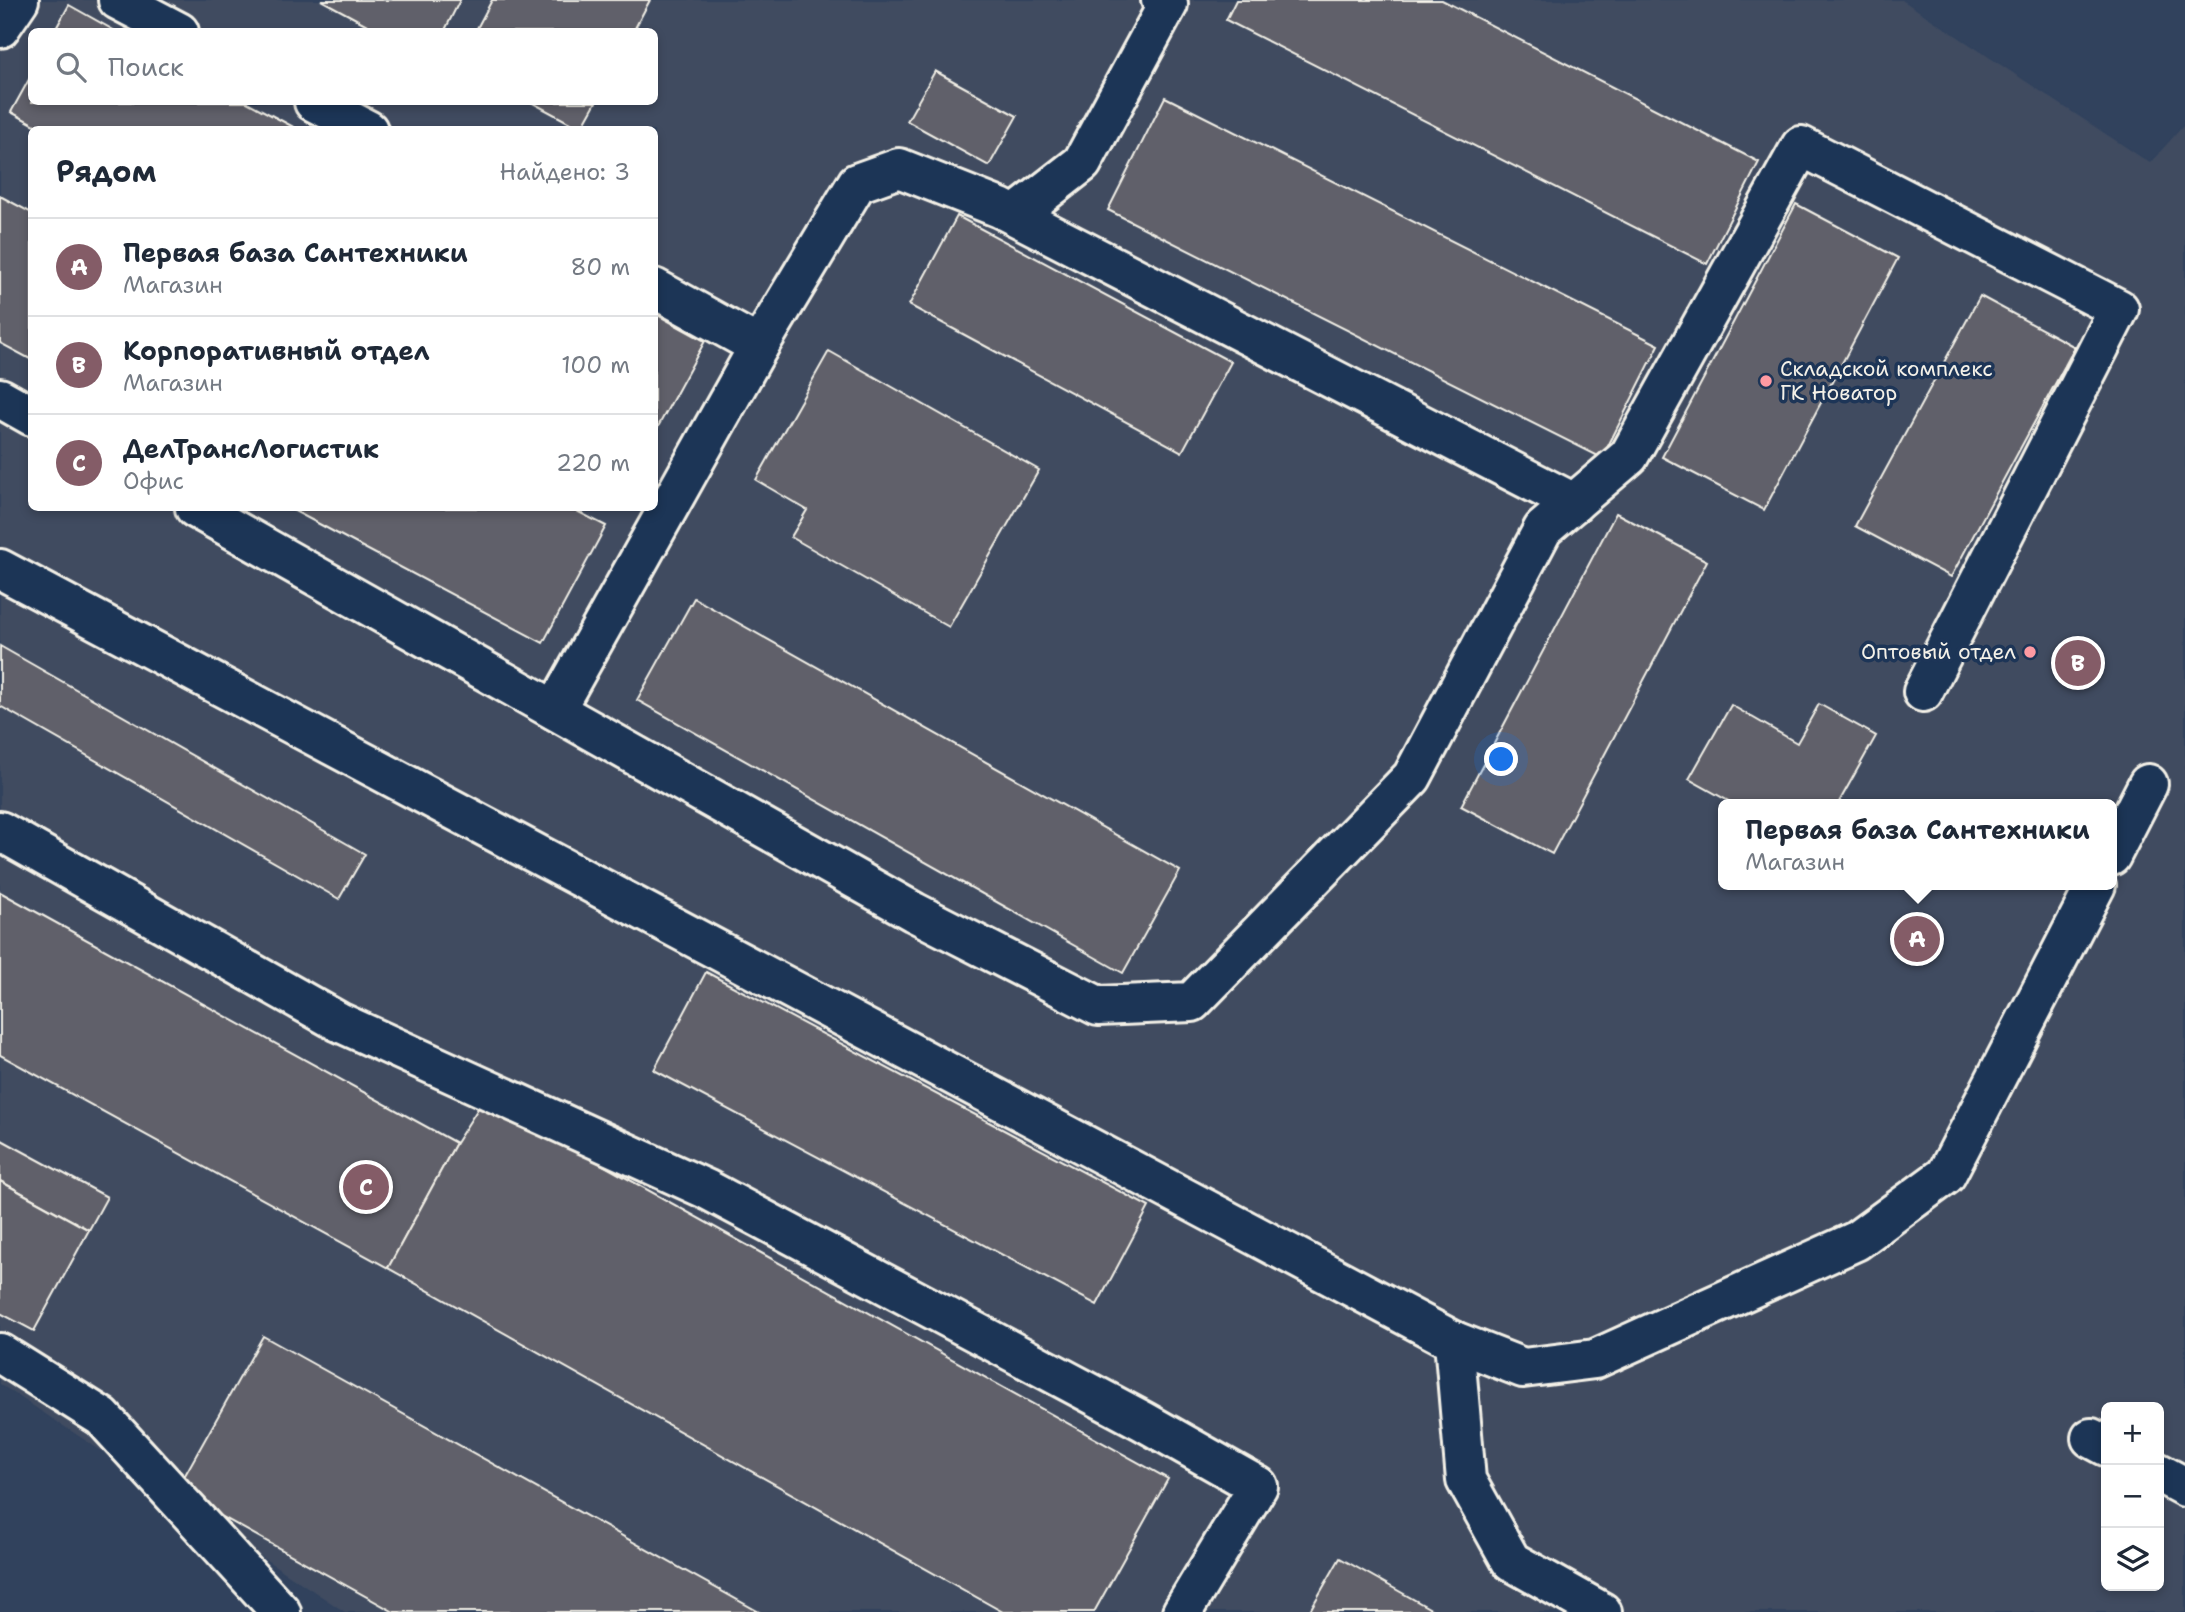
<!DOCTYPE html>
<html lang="ru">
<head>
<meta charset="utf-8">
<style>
	:root { --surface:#fff; --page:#f6f6f7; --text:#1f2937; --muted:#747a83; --line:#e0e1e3; --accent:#845c67 }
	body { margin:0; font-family:"Shantell Sans",sans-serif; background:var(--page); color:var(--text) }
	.controls { position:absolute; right:21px; bottom:21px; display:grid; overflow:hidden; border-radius:10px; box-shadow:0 4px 10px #0003 }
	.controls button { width:63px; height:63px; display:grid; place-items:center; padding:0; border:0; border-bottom:2px solid var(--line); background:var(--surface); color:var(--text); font:35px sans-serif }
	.you { position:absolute; left:1502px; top:760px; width:24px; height:24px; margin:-18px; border:5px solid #fff; border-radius:50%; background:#1a73e8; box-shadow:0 0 0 10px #1a73e833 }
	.badge { display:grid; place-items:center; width:46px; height:46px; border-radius:50%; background:var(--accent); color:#fff; font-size:23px; font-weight:700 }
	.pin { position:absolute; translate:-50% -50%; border:4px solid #fff; box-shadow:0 2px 7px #0006 }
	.popup { position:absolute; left:1718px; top:799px; width:399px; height:91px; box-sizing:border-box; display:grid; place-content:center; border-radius:10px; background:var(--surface); filter:drop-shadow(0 2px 5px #0005); font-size:23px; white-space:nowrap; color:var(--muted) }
	.popup b { font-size:26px; color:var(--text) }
	.popup::after { content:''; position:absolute; left:50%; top:100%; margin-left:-14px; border:14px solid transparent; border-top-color:var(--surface) }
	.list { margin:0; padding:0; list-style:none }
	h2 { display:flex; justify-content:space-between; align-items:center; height:91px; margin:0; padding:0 28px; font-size:30px }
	h2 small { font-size:23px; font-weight:400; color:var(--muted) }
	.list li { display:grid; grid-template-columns:46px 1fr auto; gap:21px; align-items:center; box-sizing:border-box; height:98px; padding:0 28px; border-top:2px solid var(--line) }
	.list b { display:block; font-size:26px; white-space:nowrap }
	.list p { margin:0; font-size:23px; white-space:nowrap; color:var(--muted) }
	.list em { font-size:23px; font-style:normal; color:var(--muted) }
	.icon { flex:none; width:38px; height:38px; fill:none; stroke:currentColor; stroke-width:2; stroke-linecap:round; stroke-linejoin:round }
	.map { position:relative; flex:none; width:2185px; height:1612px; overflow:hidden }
	.search { position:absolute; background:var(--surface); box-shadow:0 4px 10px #0003; left:28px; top:28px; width:630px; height:77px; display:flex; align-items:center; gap:18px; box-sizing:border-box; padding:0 24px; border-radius:10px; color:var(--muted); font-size:26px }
	.panel { position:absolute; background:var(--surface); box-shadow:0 4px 10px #0003; left:28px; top:126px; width:630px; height:385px; border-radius:10px }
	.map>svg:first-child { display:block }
</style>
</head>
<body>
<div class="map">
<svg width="2185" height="1612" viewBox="0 0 2185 1612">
	<rect width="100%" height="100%" fill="#31425d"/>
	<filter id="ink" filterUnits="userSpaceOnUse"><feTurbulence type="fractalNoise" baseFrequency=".0143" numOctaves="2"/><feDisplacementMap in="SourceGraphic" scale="14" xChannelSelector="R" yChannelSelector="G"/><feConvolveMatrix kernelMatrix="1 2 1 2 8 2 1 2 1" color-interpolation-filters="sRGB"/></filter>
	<g filter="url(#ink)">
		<path fill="#3f4b61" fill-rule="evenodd" d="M0 0H1902L2150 163 2185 124V1612H345L0 1384ZM32 32H654V102H32ZM32 130H654V508H32ZM1723 804H2111V885H1723ZM2106 1407H2159V1586H2106Z"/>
		<g fill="#60616a" stroke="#f4f1e8" stroke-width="2">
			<polygon points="321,0 460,0 444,32 380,32"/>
			<polygon points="492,0 650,0 633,32 475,32"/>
			<polygon points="1236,0 1442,0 1759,162 1707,264 1226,20"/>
			<polygon points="69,5 117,32 54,32"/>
			<polygon points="935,71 1017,116 989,166 907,121"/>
			<polygon points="32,74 32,102 247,102 299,130 44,130 11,112"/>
			<polygon points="1165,97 1659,345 1602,458 1108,210"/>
			<polygon points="531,102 596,102 581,129"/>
			<polygon points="0,196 32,213 32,360 0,343"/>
			<polygon points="1796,204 1898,258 1764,510 1662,457"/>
			<polygon points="957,216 1231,362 1182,452 909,305"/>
			<polygon points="1980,296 2075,347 1951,577 1855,526"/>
			<polygon points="654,313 705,341 654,434"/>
			<polygon points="829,351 1039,470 949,627 791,537 807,510 756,480"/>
			<polygon points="289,508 571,508 606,526 543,643"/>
			<polygon points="1616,513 1707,561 1552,854 1461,806"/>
			<polygon points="694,598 1180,871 1123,973 637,700"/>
			<polygon points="0,646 365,854 339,899 0,706"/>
			<polygon points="1819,704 1876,736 1838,804 1734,804 1689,779 1731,705 1797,743"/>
			<polygon points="0,892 456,1143 388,1268 0,1055"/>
			<polygon points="706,972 1149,1207 1097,1305 654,1070"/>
			<polygon points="484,1099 1168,1479 1094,1612 1003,1612 388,1268 456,1143"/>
			<polygon points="0,1139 107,1197 89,1230 0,1181"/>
			<polygon points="0,1181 89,1230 34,1331 0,1313"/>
			<polygon points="263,1336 759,1612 394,1612 176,1491"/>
			<polygon points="1340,1558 1436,1612 1309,1612"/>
		</g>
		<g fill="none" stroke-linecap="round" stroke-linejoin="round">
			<g stroke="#f4f1e8" stroke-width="44">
				<g id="minor">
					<polyline points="118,0 179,32"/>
					<polyline points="0,28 19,0"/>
					<polyline points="314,102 368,130"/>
					<polyline points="1015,215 1082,163 1168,4 1161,0"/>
					<polyline points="654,288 759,346"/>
					<polyline points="0,398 32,416"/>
					<polyline points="195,508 914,912 1098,1006 1192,1002 1412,777 1543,529 1629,456 1801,146 2119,309 1923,692"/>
					<polyline points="0,569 1454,1341 1466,1480 1511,1561 1602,1612"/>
					<polyline points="555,710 759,346 857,183 899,168 1000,208 1574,503"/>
					<polyline points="0,831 339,1022 706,1189 1143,1421 1258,1486 1182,1612"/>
					<polyline points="2111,856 2148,784"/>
					<polyline points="1454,1341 1523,1368 1595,1359 1856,1241 1946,1175 2096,885"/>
					<polyline points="0,1353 102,1417 281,1612"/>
					<polyline points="2091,1438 2106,1446"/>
					<polyline points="2159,1473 2185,1487"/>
				</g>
			</g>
			<use href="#minor" stroke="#1d3557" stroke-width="38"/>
		</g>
	</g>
	<g fill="#ff9aa2" stroke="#1d3557" stroke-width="2.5">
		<circle cx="1766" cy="381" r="7"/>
		<circle cx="2030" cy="652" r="7"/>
	</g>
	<g text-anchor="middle" stroke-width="7" stroke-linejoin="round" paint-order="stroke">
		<g font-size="21" fill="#f4f1e8" stroke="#1d3557" text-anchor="start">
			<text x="1780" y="376">Складской комплекс<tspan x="1780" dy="24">ГК Новатор</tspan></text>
			<text x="2016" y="659" text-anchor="end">Оптовый отдел</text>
		</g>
	</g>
</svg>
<div class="controls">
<button>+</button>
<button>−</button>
<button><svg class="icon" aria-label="layers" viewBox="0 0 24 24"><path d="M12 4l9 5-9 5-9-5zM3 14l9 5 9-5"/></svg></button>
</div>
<div class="you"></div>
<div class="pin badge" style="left:1917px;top:939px">A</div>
<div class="popup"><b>Первая база Сантехники</b>Магазин</div>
<div class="pin badge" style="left:2078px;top:663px">B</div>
<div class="pin badge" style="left:366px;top:1187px">C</div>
<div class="search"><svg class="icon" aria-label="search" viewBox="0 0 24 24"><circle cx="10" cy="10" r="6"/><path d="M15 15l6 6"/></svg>Поиск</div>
<section class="panel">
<h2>Рядом<small>Найдено: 3</small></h2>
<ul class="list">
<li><span class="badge">A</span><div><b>Первая база Сантехники</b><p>Магазин</p></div><em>80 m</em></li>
<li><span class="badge">B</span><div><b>Корпоративный отдел</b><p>Магазин</p></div><em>100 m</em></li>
<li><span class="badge">C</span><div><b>ДелТрансЛогистик</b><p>Офис</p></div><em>220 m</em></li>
</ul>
</section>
</div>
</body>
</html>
